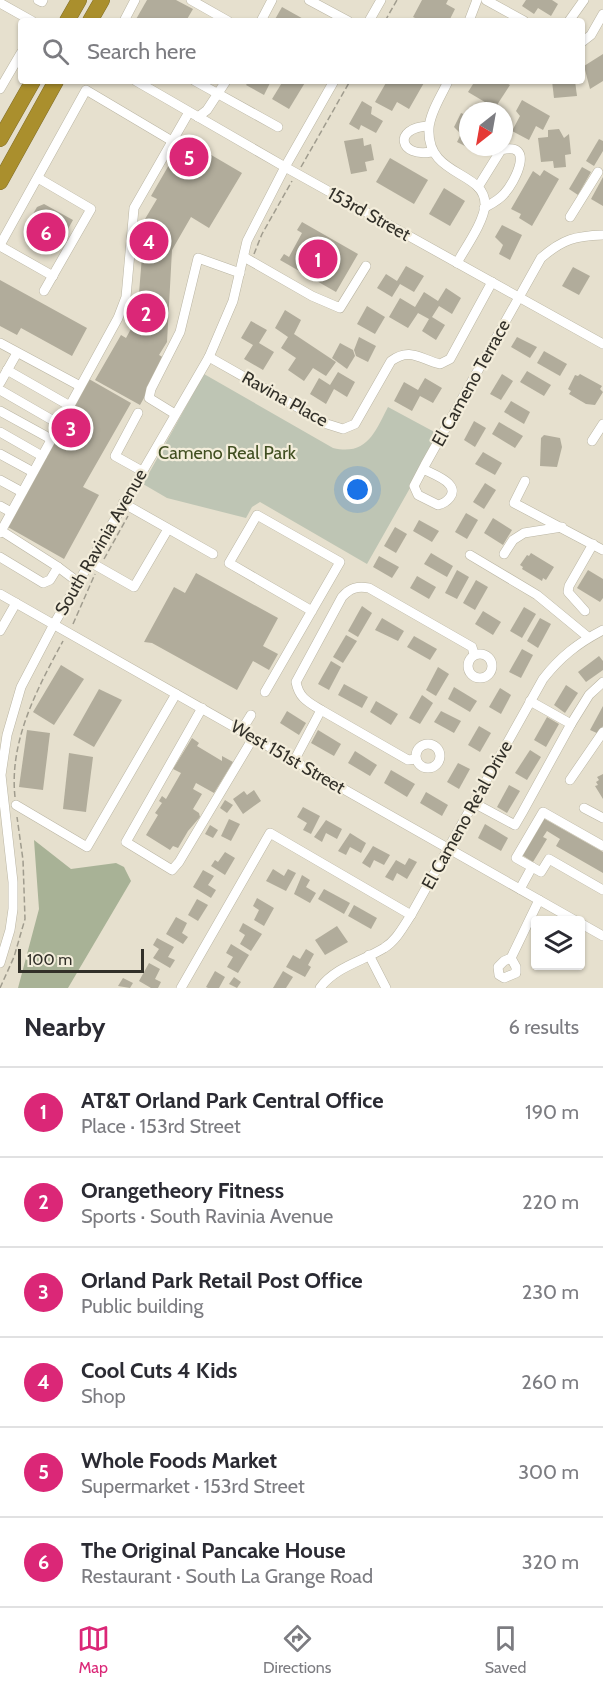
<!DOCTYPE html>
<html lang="en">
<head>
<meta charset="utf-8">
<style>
	:root { --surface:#fff; --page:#f7f7f7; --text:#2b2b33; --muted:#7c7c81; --line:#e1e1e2; --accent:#db2777 }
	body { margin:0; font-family:Cabin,sans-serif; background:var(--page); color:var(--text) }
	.controls { position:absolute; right:18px; bottom:18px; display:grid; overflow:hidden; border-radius:6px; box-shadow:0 2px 4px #0004 }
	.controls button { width:54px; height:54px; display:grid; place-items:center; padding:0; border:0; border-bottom:2px solid var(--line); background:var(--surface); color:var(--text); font:30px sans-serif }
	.compass { position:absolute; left:459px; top:102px; width:54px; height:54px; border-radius:50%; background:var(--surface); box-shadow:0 2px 4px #0004; rotate:211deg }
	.scale { position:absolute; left:18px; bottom:15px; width:126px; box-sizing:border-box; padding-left:6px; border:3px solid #323029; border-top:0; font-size:16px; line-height:21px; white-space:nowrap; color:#323029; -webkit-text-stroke:4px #f3eddb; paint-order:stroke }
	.you { position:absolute; left:358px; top:490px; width:21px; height:21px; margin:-15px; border:4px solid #fff; border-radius:50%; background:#1a73e8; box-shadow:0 0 0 9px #1a73e833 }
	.badge { display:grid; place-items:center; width:39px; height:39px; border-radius:50%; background:var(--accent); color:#fff; font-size:20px; font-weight:700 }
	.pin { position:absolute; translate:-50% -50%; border:3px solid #fff; box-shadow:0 2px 6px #0006 }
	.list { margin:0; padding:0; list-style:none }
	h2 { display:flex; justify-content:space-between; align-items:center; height:78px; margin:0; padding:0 24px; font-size:26px }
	h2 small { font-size:20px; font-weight:400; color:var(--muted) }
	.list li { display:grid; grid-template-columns:39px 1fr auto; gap:18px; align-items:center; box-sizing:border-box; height:90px; padding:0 24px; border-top:2px solid var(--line) }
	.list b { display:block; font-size:22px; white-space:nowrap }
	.list p { margin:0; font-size:20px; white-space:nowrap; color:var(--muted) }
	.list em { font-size:20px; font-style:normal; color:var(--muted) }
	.icon { flex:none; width:33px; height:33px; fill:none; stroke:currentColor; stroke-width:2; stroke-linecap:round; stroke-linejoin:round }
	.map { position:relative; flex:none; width:603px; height:988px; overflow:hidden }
	.search { position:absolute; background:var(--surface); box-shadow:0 2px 4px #0004; left:18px; right:18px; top:18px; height:66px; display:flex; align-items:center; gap:15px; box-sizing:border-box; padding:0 21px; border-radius:6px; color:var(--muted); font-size:22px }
	.sheet { height:618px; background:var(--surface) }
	nav { display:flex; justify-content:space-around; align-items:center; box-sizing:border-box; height:84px; border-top:2px solid var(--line); background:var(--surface); font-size:16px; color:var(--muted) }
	nav a { display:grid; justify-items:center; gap:3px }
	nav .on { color:var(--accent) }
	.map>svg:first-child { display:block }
</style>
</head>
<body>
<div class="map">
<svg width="603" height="988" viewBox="0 0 603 988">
	<rect width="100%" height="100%" fill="#e6e0ce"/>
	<path fill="#bec5b4" d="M204 374 333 448C367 456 375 432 388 407L440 435 367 564 260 502 252 507 246 518 167 498 143 484Z"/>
	<polygon fill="#a8b296" points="34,840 71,869 116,863 124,867 131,881 68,988 18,988 39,909"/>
	<g fill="#b1ac9b">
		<polygon points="147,0 176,0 193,9 186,21 135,21"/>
		<polygon points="422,0 448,0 446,4 455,9 449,21 421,21 413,17"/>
		<polygon points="526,0 552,0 558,4 551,16 538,8 534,14 522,6"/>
		<polygon points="282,7 307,21 274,21"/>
		<polygon points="603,54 603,81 590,89 584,66"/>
		<polygon points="249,81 271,81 264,95 246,85"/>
		<polygon points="283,81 306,81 289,109 272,99"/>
		<polygon points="387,81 425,81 409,109 397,102 392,111 375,102"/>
		<polygon points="475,81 503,81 510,85 495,108 468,92"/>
		<polygon points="552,81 575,81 577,96 554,98"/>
		<polygon points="522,100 550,116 543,130 536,126 529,140 512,131 520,116 516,111"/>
		<polygon points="362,101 372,107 371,114 383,121 376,133 361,125 359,130 349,124"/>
		<polygon points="461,113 468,116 467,147 457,142 461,134 454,127"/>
		<polygon points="559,129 564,138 569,134 571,154 565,155 566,167 554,168 553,161 541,162 538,138 548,137 548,130"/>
		<polygon points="363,138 364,146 371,144 374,160 365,162 367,171 351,174 344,141"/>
		<polygon points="184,139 242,173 209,228 191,217 172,250 167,342 159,355 166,359 140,405 95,380 121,335 126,338 137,318 145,219 157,199 151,196"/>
		<polygon points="599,139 603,141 603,151 594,166 586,161"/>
		<polygon points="390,158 428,180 414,204 376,182"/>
		<polygon points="582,167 591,172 578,195 569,189"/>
		<polygon points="544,170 559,179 532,226 519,218 521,214 511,209 533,171 540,176"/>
		<polygon points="603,177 603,206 591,199"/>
		<polygon points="444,188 465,201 450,226 429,214"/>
		<polygon points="44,204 73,220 55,252 25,236 25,228 37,207"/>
		<polygon points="302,222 358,254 336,292 280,260 284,254 289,257 302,233 297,230"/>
		<polygon points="502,225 522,235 510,260 499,254 503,245 495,237"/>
		<polygon points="406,266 424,276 414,292 400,284 392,297 377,288 386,274 397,281"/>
		<polygon points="573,267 590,276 579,295 562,286"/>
		<polygon points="0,280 87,328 72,356 21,328 17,335 0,326"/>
		<polygon points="446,288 461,298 452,314 439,306 432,317 445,325 436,340 422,331 429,319 418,313 408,328 389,317 400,298 415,307 424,292 438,301"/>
		<polygon points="367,306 385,317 375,334 357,324"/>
		<polygon points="285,310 301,320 294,334 336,362 326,376 313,368 304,381 288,370 296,358 281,348 288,337 275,328"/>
		<polygon points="251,321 267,330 259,343 274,352 263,370 244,359 253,345 241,338"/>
		<polygon points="359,337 376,346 368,362 356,356 354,350"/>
		<polygon points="517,337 537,347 530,358 511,347"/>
		<polygon points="340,343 353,350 355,356 347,369 332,358"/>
		<polygon points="544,351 567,364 560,376 537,363"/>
		<polygon points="527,371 551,385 544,396 520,382"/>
		<polygon points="338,372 355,382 347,397 334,389 326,404 310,394 319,378 330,385"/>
		<polygon points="502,374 513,381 501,400 490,394"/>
		<polygon points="580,374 602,386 600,389 603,392 595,405 586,404 569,394 571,391 568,389 575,375 578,376"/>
		<polygon points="425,378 442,388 433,403 420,396 412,411 394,401 404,382 418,390"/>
		<polygon points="89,379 131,403 83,487 99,495 64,559 6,526"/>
		<polygon points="511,401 530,412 524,424 504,412"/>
		<polygon points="474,421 486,428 475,447 464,440"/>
		<polygon points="499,422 523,436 515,448 492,434"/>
		<polygon points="544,435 560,438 562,447 557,467 540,466 541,438"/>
		<polygon points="483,452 502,463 495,475 475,464"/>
		<polygon points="485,483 496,490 484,509 473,502"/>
		<polygon points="466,513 478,520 467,539 455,532"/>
		<polygon points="493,518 512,530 503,545 484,533"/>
		<polygon points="419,520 439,531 432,542 413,531"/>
		<polygon points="395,527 407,534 396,553 384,546"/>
		<polygon points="431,553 453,566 447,577 424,564"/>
		<polygon points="531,553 554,567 546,580 543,578 542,581 522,569 523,567 520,565 527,555 529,556"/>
		<polygon points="379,556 399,567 392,578 373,567"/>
		<polygon points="457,570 469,577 457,599 445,593"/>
		<polygon points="588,570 603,579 603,598 600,602 577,588"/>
		<polygon points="196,573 278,618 263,646 278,654 269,670 253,661 237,690 152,643 144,642 174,587 185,593"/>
		<polygon points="417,576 436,587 429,599 410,588"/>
		<polygon points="476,580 488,587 475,610 463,603"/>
		<polygon points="362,606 372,613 358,637 348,631"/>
		<polygon points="524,607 536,614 522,638 510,631"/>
		<polygon points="483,611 501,622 493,635 475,624"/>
		<polygon points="382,618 404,631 398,641 375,630"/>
		<polygon points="540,618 551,624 538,648 527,641"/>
		<polygon points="346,635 357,641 343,663 333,657"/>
		<polygon points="414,636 437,649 430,660 407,647"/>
		<polygon points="522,649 533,655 521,678 509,672"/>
		<polygon points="599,656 603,661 603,670 586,682 578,672"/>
		<polygon points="331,661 341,667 329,690 318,684"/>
		<polygon points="61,665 84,679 54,725 33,712"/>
		<polygon points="438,667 449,674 436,696 426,690"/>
		<polygon points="344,684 368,697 362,708 338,695"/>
		<polygon points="566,685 578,693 565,713 554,705"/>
		<polygon points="454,687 477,701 470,712 448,699"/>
		<polygon points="500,688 511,695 501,714 489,707"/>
		<polygon points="99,689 122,700 94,747 73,735"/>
		<polygon points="422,695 433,703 420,724 409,718"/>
		<polygon points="376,701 398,714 391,725 370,712"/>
		<polygon points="603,706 603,726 599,734 590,730"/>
		<polygon points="287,711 306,723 299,735 280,723"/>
		<polygon points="441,711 461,721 454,733 434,722"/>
		<polygon points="547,717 559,724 546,747 534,740"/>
		<polygon points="479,726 491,733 480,752 468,745"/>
		<polygon points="27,730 50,733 43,790 19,787"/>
		<polygon points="318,730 341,744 334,756 311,743"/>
		<polygon points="192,738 199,743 197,746 222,761 222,756 233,762 214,793 196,783 193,789 202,794 193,809 199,813 200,817 188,831 178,848 173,846 170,850 146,835 158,815 155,813 162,803 159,801 162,796 166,799 181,773 173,769"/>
		<polygon points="530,750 541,757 527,780 515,773"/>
		<polygon points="355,751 377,765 370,776 348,763"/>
		<polygon points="69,753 93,757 86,812 63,809"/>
		<polygon points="458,763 470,769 459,789 447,782"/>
		<polygon points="391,770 415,784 407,797 384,783"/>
		<polygon points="603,774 603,799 595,786 598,785 596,782 599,780 597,777"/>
		<polygon points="509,785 520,791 507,813 497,807"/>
		<polygon points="254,790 261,801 243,814 233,799 244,791 247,795"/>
		<polygon points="426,792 448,805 442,816 420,803"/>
		<polygon points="225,800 233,805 227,813 220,808"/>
		<polygon points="303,807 320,816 311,834 303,830 307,823 297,817"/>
		<polygon points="543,818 603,852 603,873 556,846 560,839 547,831 543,837 547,839 533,862 522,855"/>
		<polygon points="229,819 240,824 231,841 221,836"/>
		<polygon points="326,820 342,829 337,839 326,833 322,842 314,837"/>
		<polygon points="485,824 508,838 501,851 478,838"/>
		<polygon points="210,825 218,830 213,838 205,834"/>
		<polygon points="350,833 366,843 361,853 350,847 346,855 338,851"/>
		<polygon points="373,846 390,855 384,865 374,860 370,868 362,863"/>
		<polygon points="225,852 235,858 225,875 211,866 215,860 218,862"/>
		<polygon points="409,858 417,862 407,879 397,873 393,881 385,877 396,860 405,865"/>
		<polygon points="273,869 284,876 288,869 296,873 286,891 266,881"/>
		<polygon points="203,870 214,876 208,885 216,890 211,898 193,887"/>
		<polygon points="302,875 310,880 306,887 316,893 310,903 294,894"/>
		<polygon points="324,889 350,903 344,914 318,899"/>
		<polygon points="257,898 274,908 264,926 254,920 259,910 253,906"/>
		<polygon points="197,899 208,905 198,921 188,915"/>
		<polygon points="354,905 377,918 371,929 348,916"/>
		<polygon points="176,917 187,923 182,933 188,937 183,944 166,934"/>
		<polygon points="243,923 262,934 251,951 240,944 245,935 239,931"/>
		<polygon points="337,926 348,942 325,955 315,940"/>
		<polygon points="157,938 174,947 168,957 175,960 170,968 153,958 159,949 153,945"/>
		<polygon points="231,944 249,955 238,973 227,967 233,957 226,953"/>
		<polygon points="306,949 314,954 308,965 311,967 305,977 286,967 293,955 300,959"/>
		<polygon points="149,963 160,969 155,979 161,982 158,988 151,988 139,981"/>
		<polygon points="215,971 225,977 219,988 208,988 206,987"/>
		<polygon points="283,971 293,977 286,988 273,988"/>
		<polygon points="234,977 241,982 237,988 229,984"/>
		<polygon points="123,978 133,983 130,988 118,986"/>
	</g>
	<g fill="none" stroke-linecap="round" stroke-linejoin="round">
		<g stroke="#bab5a3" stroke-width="10">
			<g id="minor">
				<polyline points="38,0 42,2 43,0"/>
				<polyline points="191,0 228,21"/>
				<polyline points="309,0 348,21"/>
				<polyline points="486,0 524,21"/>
				<polyline points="0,3 32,21"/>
				<polyline points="124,21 135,0"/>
				<polyline points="261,21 272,0"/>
				<polyline points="369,21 381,0"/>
				<polyline points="469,21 477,0"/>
				<polyline points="569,21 584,0"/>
				<polyline points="582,42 591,35 603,14"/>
				<polyline points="136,81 285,167 603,344"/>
				<polyline points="195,81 278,127"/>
				<path d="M448 81C442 95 430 112 429 128 426 178 486 170 485 205 484 222 465 248 457 263"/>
				<polyline points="0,89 21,53"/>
				<polyline points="198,117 207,110 226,81"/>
				<path d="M428 126C392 128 400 158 431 152"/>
				<polyline points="38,178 91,209 44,291"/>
				<path d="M478 187 501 150C536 141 515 182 504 194 499 200 491 204 484 208"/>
				<polyline points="570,217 598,172"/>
				<polyline points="0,245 86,90 172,141"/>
				<polyline points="0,246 53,276"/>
				<polyline points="244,257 312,296 340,308 366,266"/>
				<polyline points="0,343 80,386"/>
				<path d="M209 357 327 424 343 429 355 424 391 361C410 347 420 359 440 364L450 359 492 282"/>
				<polyline points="7,370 70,406"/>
				<polyline points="0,383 17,353"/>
				<polyline points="0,390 59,424"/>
				<polyline points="0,411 51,439"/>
				<polyline points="138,413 115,456 142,471"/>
				<polyline points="175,414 149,398 151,389 180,332 198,258 240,273"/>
				<polyline points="0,432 42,456"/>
				<polyline points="592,441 603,424"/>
				<polyline points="0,454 33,472"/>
				<path d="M423 469C431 473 444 478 449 484 458 494 446 503 438 505L418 495 414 486 425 465 541 258C563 239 575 236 603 235"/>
				<polyline points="0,480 22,492"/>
				<polyline points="525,481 514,503 603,550"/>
				<polyline points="123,503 213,554"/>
				<polyline points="0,506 11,512"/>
				<polyline points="0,530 58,567 78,582"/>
				<polyline points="0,533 118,318 126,297 134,208 189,112"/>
				<polyline points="504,554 513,540 524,533 562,527"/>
				<polyline points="470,555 537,595 588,637"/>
				<polyline points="0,557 43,583 50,580 58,567"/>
				<polyline points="90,562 134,587 168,529"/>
				<polyline points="0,594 576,921"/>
				<polyline points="585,611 568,592 569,586 593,544"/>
				<polyline points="0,631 16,603"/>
				<circle cx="480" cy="666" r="12"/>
				<polyline points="265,692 340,562 257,515 229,563 312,611"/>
				<polyline points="202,708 126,842 172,870 179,862 253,738"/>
				<polyline points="321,710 408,760 416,759"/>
				<polyline points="571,724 589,695 603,682"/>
				<polyline points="241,731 251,715"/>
				<circle cx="428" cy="756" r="12"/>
				<path d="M294 761 321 710C308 702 299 698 296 682L342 597C350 588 357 586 369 588L472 647 474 654"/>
				<polyline points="570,780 603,732"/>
				<polyline points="474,803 515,825 522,813 571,724 530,701"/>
				<polyline points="16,805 87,847 176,694"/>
				<polyline points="584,808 603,818"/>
				<polyline points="532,867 541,872 549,859 603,890"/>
				<polyline points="520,889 532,867 516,858 543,812 603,846"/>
				<polyline points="580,923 603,936"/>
				<polyline points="369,955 386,988"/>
				<polyline points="511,958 516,967 516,973 504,978 499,975 498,967 504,961 511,958 539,900"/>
				<polyline points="0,963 10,930 13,909 13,882 1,775 7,735 21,687 54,624 209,357 233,301 247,241 285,167 334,81"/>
				<polyline points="181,988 270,833 411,915"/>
				<path d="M320 988C335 967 363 961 384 948 396 941 403 927 411 915L543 679C560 657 578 643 603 630"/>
			</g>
		</g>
		<g stroke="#806e2c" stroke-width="16">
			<g id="highway">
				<polyline points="67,21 79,0"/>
				<polyline points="90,21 102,0"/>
				<polyline points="0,139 33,81"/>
				<polyline points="0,182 56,81"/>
			</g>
		</g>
		<g stroke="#a09c8e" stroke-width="1.5" stroke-dasharray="6 3" stroke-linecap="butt">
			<polyline points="385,21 397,0"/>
			<polyline points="301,167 350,81"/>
			<polyline points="254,254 262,234 292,181"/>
			<polyline points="104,559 128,516"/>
			<polyline points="73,624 95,574"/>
			<path d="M15 797C9 741 37 689 63 641"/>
			<polyline points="0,988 14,957 25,919 23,860 17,817"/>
		</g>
		<use href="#minor" stroke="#fff" stroke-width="9"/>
		<use href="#highway" stroke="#aa8f2d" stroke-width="15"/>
	</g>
	<g text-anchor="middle" stroke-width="4.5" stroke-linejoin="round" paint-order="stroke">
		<g font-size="18" fill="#323029" stroke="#f3eddb">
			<text transform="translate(369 214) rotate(29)" y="6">153rd Street</text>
			<text transform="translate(471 383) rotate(-61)" y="6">El Cameno Terrace</text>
			<text transform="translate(285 399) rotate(29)" y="6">Ravina Place</text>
			<text transform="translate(101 542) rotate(-60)" y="6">South Ravinia Avenue</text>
			<text transform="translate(288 757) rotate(30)" y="6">West 151st Street</text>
			<text transform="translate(467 815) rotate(-61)" y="6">El Cameno Re'al Drive</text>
		</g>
		<g font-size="18" fill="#414f21" stroke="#f3eddb">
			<text x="227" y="459">Cameno Real Park</text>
		</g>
	</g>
</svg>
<div class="controls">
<button><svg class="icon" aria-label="layers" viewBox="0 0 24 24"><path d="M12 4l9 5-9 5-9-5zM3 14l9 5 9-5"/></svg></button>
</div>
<svg class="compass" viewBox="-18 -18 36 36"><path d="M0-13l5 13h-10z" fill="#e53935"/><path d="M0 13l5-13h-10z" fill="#7c7c81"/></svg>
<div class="scale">100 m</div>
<div class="you"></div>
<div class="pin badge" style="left:318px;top:259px">1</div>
<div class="pin badge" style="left:146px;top:313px">2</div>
<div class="pin badge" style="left:71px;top:428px">3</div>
<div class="pin badge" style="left:149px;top:241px">4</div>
<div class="pin badge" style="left:189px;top:157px">5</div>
<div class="pin badge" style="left:46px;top:232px">6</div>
<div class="search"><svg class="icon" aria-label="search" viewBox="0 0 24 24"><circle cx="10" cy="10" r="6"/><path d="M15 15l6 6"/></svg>Search here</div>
</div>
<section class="sheet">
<h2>Nearby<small>6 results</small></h2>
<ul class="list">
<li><span class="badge">1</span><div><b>AT&amp;T Orland Park Central Office</b><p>Place · 153rd Street</p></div><em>190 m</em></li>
<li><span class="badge">2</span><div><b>Orangetheory Fitness</b><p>Sports · South Ravinia Avenue</p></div><em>220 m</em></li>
<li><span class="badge">3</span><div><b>Orland Park Retail Post Office</b><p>Public building</p></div><em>230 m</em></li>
<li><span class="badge">4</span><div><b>Cool Cuts 4 Kids</b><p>Shop</p></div><em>260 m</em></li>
<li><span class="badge">5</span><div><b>Whole Foods Market</b><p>Supermarket · 153rd Street</p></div><em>300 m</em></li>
<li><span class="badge">6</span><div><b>The Original Pancake House</b><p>Restaurant · South La Grange Road</p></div><em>320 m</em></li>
</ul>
</section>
<nav>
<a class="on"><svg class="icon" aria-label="map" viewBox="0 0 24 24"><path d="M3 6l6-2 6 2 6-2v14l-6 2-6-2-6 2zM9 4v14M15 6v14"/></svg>Map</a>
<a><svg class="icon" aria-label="directions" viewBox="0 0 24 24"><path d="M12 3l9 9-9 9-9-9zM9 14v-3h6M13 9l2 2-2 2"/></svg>Directions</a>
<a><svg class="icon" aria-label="saved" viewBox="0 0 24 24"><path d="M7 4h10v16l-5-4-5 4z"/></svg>Saved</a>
</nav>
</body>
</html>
